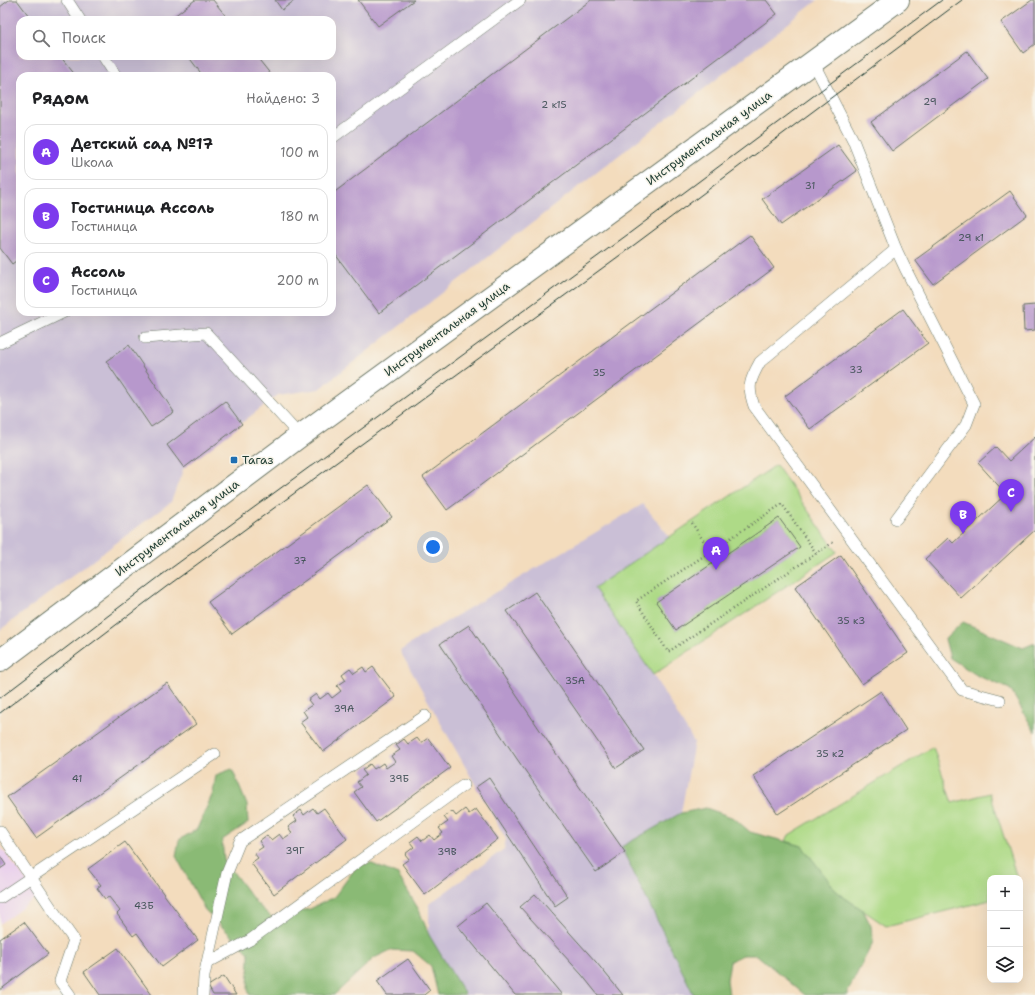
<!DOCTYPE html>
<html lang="ru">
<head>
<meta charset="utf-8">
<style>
	:root { --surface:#fff; --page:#f2f2f2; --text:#202124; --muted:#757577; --line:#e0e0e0; --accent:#7c3aed }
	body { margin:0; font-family:"Shantell Sans",sans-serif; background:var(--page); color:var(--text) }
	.controls { position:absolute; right:12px; bottom:12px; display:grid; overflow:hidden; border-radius:8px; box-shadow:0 4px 16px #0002 }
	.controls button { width:36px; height:36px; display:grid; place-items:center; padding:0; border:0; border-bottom:1px solid var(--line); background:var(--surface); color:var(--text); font:20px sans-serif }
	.you { position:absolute; left:433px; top:547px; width:14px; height:14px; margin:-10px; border:3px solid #fff; border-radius:50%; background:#1a73e8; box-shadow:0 0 0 6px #1a73e833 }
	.badge { display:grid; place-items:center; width:26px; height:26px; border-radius:50%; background:var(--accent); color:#fff; font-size:13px; font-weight:700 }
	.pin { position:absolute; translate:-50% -33px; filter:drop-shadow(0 1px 2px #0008) }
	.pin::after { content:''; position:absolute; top:21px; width:14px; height:12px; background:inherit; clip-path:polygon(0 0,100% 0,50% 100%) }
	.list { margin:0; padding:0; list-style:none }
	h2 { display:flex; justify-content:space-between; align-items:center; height:52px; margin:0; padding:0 16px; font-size:17px }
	h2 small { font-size:13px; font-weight:400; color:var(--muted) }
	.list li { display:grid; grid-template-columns:26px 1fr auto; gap:12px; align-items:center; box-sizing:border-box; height:56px; margin:0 8px 8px; padding:0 8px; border:1px solid var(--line); border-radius:12px }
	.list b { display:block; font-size:15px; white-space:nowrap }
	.list p { margin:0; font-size:13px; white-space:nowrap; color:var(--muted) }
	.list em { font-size:13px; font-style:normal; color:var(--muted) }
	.icon { flex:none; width:22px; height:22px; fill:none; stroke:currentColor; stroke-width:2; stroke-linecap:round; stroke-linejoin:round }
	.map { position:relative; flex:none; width:1035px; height:995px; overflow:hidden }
	.search { position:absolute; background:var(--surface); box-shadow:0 4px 16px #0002; left:16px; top:16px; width:320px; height:44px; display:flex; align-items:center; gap:10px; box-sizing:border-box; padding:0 14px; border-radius:12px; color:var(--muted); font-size:15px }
	.panel { position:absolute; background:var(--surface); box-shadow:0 4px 16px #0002; left:16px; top:72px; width:320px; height:244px; border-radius:12px }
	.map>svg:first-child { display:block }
</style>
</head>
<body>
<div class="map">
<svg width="1035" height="995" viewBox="0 0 1035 995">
	<rect width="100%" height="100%" fill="#f7f3e8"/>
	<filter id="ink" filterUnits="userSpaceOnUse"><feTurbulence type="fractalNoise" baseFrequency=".025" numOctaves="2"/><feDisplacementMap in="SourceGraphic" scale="8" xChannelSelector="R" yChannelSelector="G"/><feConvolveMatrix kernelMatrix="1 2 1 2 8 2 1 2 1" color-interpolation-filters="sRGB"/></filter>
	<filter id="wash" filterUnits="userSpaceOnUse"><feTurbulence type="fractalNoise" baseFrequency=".012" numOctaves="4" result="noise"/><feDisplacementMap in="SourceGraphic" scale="16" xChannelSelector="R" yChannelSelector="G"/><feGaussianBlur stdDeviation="0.9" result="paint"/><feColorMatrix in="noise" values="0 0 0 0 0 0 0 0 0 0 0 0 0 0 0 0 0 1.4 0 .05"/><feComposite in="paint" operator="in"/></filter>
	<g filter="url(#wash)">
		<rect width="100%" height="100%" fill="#f3dcbd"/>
		<polygon fill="#ead1ec" points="0,846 38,896 0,924"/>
		<g fill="#cabfd6" fill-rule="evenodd">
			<path d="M0 0H818L319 389 278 395 184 467 171 502 0 630ZM20 20H332V56H20ZM20 76H332V312H20Z"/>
			<polygon points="643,504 670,537 594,588 653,675 694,742 681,813 621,847 694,995 465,995 429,935 429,904 504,849 506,839 400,651 419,638"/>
		</g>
		<g fill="#aeda87" stroke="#668c5e" fill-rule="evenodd">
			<path d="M776 465 837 552 653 675 594 588ZM779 518 799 547 676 630 657 602Z"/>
			<polygon points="933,747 952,803 990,793 1017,878 990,878 990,900 886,926 839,894 802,846 786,841 789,835"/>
		</g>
		<g fill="#8aba74" stroke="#547c54">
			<polygon points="963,622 1023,648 1035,643 1035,732 1010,689 978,676 950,658 945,639"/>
			<polygon points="232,769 247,805 248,823 222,840 224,860 256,903 280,925 292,913 310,909 334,897 357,866 370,863 398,875 419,910 429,935 465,995 438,995 431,966 413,951 391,950 374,958 334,995 250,995 248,990 249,953 205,910 176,856 179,840 197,829 213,793 216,775"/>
			<polygon points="706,808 734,818 750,832 802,846 839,894 863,910 871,926 873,942 848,991 848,995 805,995 757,955 743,955 730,961 727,980 729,995 694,995 621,847 681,813"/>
		</g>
		<g id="blocks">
			<g fill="#b798cc">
				<polygon points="9,0 17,0 32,20 20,20 20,56 60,56 76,76 20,76 20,258 12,264 0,248 0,7"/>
				<polygon points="195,0 213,0 229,20 169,20"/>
				<polygon points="275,0 295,0 282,10"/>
				<polygon points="358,0 414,0 378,26"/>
				<polygon points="591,0 766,0 777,14 379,313 332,250 332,194"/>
				<polygon points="1032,0 1035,0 1035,44 1023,53 1001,22"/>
				<polygon points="967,51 988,79 892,151 871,122"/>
				<polygon points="188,56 256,56 272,76 203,76"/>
				<polygon points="838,145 857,171 781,225 762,199"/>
				<polygon points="1010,191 1027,215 933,284 915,260"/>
				<polygon points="750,235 774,268 447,510 423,477"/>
				<polygon points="1035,305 1035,330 1024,331 1023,306"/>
				<polygon points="903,309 928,343 810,429 785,396"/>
				<polygon points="129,345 174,412 151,427 106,361"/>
				<polygon points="225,401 242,424 184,468 167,445"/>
				<polygon points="1035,437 1035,530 961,598 925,559 948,538 953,543 1006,494 978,463 996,447 1009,461"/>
				<polygon points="368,485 392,517 232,634 208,602"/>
				<polygon points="779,518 800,547 676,630 656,602"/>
				<polygon points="841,555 908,653 862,684 795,587"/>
				<polygon points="535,592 644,750 616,768 507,611"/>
				<polygon points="469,625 546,739 625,852 596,872 517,759 440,644"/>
				<polygon points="363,667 366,672 373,667 396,697 323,752 300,722 307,717 303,711 312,705 308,700 316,694 320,699 328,693 332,698 341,691 337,686 346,680 342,674 350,668 354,673"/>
				<polygon points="167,683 196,724 36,838 7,797"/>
				<polygon points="881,691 906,730 778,814 753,776"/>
				<polygon points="417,738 421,743 428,738 450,768 376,822 354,792 361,787 357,782 366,775 362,770 370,764 374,769 383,763 386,768 395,762 391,756 400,750 396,745 404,739 408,744"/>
				<polygon points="489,778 568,897 555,906 476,787"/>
				<polygon points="313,808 317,813 324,808 347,839 274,894 251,863 258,858 254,853 263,847 259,841 267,835 271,840 279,834 283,839 292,833 288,827 297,821 293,816 301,810 304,815"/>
				<polygon points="465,809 469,814 476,809 498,839 425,895 402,864 409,859 405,854 414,847 410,842 418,836 422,841 430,835 434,840 443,833 439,828 448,822 444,817 452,811 456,816"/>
				<polygon points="125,842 198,940 162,967 137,933 133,936 117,914 120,911 109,897 105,899 97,888 101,885 88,869"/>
				<polygon points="0,856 6,865 0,869"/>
				<polygon points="535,894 596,962 623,995 598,995 582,975 520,907"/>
				<polygon points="486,903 562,995 515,995 458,926"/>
				<polygon points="24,922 48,954 0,990 0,939"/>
				<polygon points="118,948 152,995 100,995 84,972"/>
				<polygon points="408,959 430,990 424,995 387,995 377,981"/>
				<polygon points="224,976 236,995 213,995 208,986"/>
			</g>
		</g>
	</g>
	<g filter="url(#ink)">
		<use href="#blocks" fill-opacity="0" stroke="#697564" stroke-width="1"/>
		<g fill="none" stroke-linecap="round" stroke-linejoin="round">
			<g stroke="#697564" stroke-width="12">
				<g id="service">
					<polyline points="67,0 80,20"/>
					<polyline points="103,56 116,76"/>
					<polyline points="813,62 853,140 896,249 905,268 974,404 966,425 896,519"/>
					<polyline points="332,138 520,0"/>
					<path d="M896 249 760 362C750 380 747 386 754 406L962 690 1000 700"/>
					<polyline points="145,338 206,333 300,436"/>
					<polyline points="0,343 64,312"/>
					<polyline points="0,831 52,909 74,940 60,981 70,995"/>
					<polyline points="0,898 215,754"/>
					<polyline points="207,963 250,940 464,785"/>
					<polyline points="203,995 204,976 227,873 240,841 425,716"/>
				</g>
			</g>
			<g stroke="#697564" stroke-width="24">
				<polyline id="tertiary" points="0,661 300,436 898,0"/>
			</g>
			<g stroke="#697564" stroke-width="2.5" stroke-dasharray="1 3" stroke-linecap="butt">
				<polyline points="692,523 710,551"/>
				<polyline points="816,553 782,504 636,601 668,652 835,541"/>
			</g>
			<use href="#service" stroke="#fff" stroke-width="11"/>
			<use href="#tertiary" stroke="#fff" stroke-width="22"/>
			<g stroke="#1f3d34" stroke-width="1">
				<polyline points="0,698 159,577 627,235 942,0"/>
				<polyline points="0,713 166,587 634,245 962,0"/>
			</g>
		</g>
	</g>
	<rect fill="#1f6fb2" stroke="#f7f3e8" stroke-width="1.5" x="230" y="456" width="8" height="8" rx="2"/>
	<g text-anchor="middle" stroke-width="3" stroke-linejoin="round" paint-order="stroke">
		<g font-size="10" fill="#45545a">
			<text x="930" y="105">29</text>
			<text x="554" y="108">2 к15</text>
			<text x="810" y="189">31</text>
			<text x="971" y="241">29 к1</text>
			<text x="856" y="373">33</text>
			<text x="599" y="376">35</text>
			<text x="300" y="564">37</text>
			<text x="851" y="624">35 к3</text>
			<text x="575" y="684">35А</text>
			<text x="344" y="712">39А</text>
			<text x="830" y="757">35 к2</text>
			<text x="77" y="782">41</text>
			<text x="399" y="782">39Б</text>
			<text x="295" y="854">39Г</text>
			<text x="447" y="855">39В</text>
			<text x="144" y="909">43Б</text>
		</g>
		<g font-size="12" fill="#1f3d34" stroke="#f7f3e8">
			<text transform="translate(709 138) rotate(-36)" y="4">Инструментальная улица</text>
			<text transform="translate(447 329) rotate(-36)" y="4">Инструментальная улица</text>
			<text transform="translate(177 528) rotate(-37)" y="4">Инструментальная улица</text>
		</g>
		<g font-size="12" fill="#1f3d34" stroke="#f7f3e8" text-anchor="start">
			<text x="242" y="464">Тагаз</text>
		</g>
	</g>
</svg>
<div class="controls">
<button>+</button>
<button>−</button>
<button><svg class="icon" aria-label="layers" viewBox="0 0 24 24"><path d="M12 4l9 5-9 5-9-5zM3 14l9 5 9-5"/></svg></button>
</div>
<div class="you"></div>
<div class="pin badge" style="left:716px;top:570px">A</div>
<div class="pin badge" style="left:963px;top:534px">B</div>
<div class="pin badge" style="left:1011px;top:512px">C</div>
<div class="search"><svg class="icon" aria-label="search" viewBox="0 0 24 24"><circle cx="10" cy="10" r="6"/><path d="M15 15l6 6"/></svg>Поиск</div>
<section class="panel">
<h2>Рядом<small>Найдено: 3</small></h2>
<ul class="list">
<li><span class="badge">A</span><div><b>Детский сад №17</b><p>Школа</p></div><em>100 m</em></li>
<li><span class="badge">B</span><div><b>Гостиница Ассоль</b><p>Гостиница</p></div><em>180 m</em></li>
<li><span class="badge">C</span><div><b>Ассоль</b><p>Гостиница</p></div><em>200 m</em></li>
</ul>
</section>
</div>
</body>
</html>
